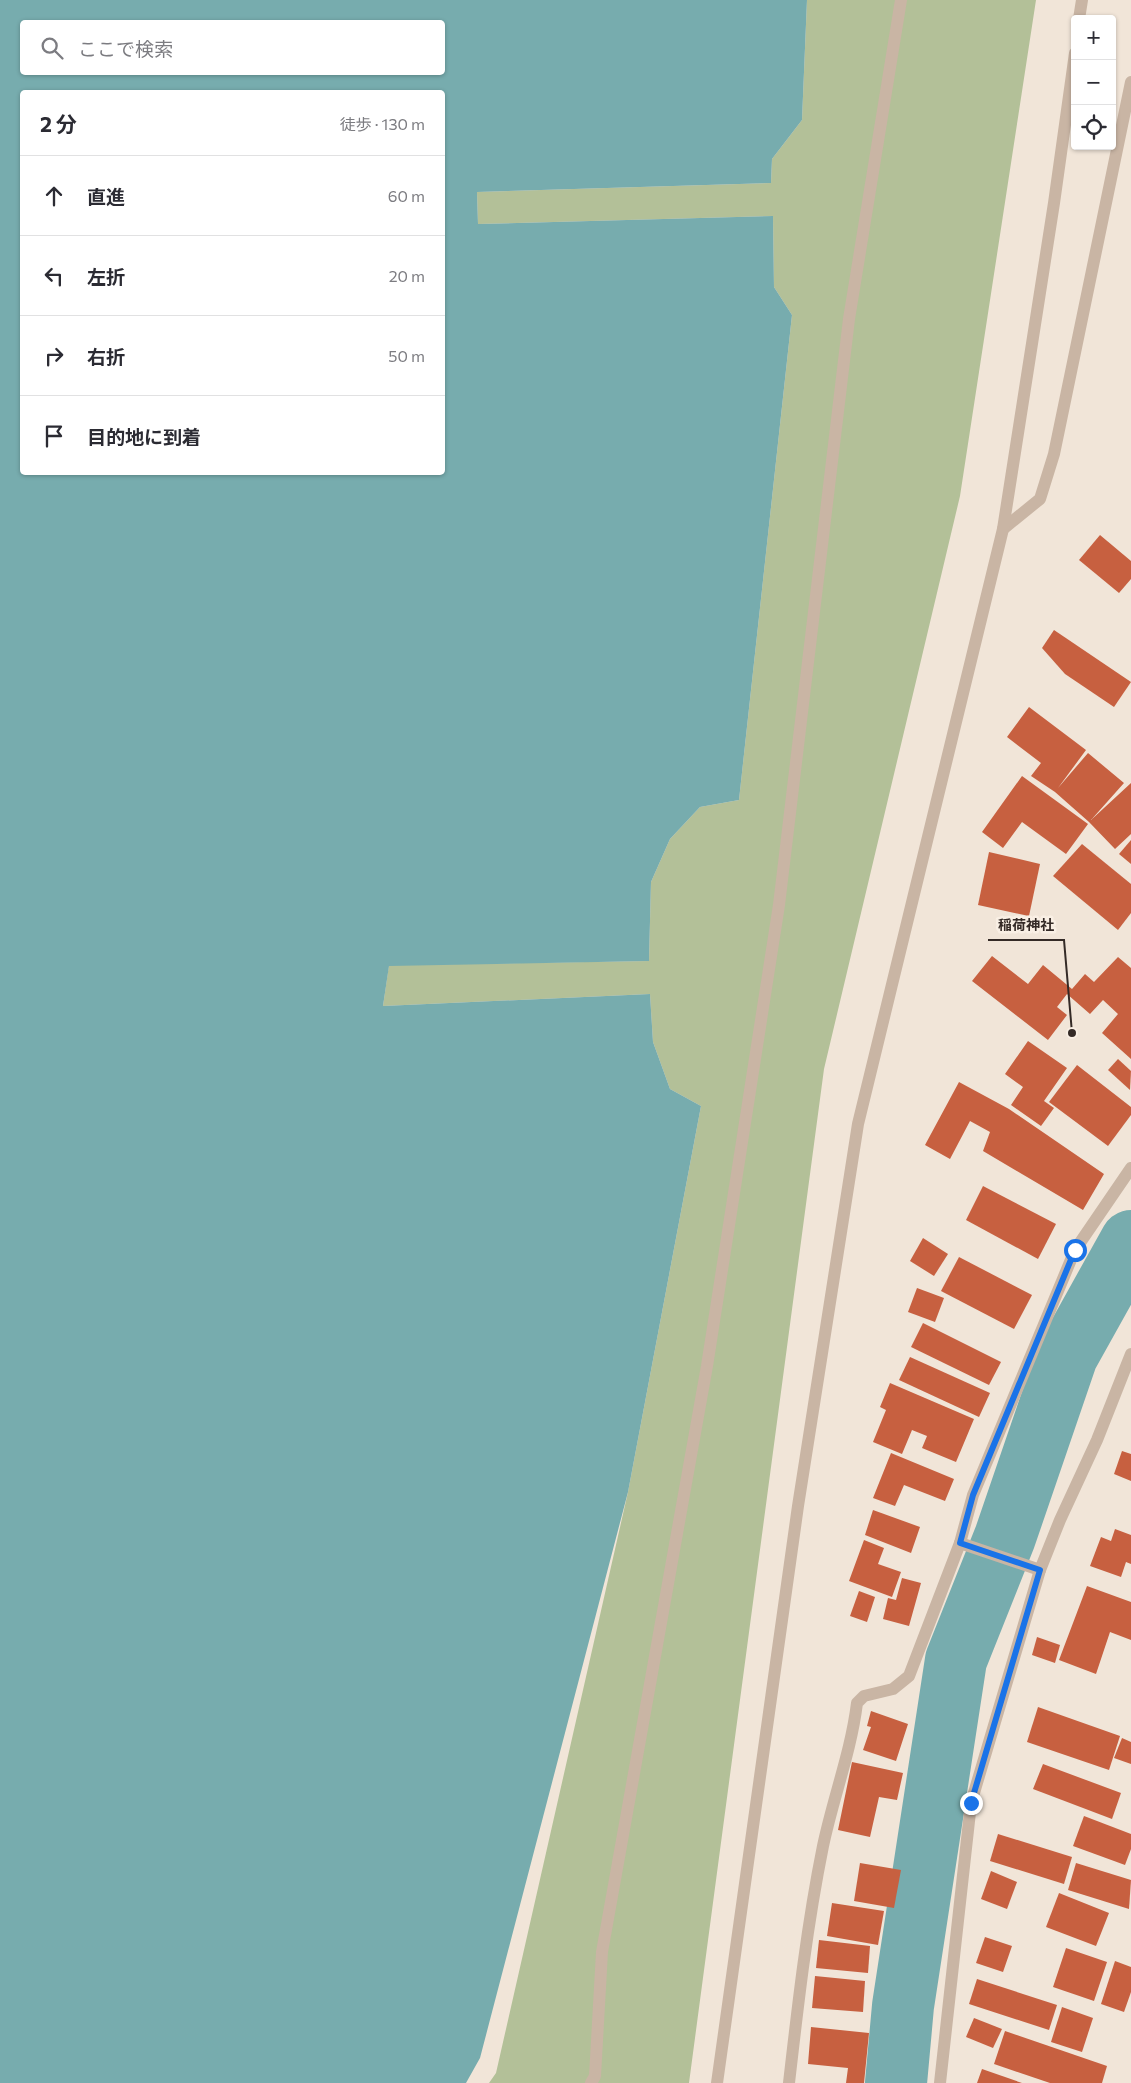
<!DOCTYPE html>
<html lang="ja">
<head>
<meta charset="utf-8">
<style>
	:root { --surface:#fff; --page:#f7f7f7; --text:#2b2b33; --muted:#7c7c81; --line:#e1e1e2 }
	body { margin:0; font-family:Commissioner,"Noto Sans JP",sans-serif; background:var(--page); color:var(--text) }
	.controls { position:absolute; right:15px; top:15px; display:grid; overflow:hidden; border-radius:5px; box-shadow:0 1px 4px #0004 }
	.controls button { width:45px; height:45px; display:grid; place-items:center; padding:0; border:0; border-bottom:1px solid var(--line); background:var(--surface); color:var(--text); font:25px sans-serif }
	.stop { position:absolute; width:15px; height:15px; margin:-11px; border:4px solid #1a73e8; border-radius:50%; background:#fff }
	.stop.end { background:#1a73e8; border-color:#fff; box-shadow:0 1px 5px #0008 }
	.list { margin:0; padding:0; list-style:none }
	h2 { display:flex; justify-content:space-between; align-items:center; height:65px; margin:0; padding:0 20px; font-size:21px }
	h2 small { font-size:16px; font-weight:400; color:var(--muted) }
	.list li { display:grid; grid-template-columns:32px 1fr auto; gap:15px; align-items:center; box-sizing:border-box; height:80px; padding:0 20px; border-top:1px solid var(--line) }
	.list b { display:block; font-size:19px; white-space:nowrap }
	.list em { font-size:16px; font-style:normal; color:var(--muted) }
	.icon { flex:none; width:28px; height:28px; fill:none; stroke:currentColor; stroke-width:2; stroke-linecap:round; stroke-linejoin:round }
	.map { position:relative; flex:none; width:1131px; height:2083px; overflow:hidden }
	.search { position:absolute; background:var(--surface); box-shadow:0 1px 4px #0004; left:20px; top:20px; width:425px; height:55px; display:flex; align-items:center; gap:12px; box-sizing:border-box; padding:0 18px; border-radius:5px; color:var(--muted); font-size:19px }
	.panel { position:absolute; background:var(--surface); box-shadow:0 1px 4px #0004; left:20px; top:90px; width:425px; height:385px; border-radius:5px }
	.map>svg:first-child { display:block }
</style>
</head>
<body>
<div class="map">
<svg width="1131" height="2083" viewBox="0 0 1131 2083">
	<rect width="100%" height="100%" fill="#f1e5d8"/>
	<polygon fill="#b3c098" points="807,0 1036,0 960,496 824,1069 689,2083 489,2083 496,2073 628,1492 701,1106 670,1089 653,1042 650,994 383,1006 389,965 649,961 651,882 670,839 700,807 739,800 792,315 774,287 773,216 478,224 477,192 771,183 772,159 802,120"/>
	<path fill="#77acae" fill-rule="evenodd" d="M0 0H807L802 120 772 159 771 183 477 192 478 224 773 216 774 287 792 315 739 800 700 807 670 839 651 882 649 961 389 966 383 1006 650 994 653 1042 670 1089 701 1106 628 1492 480 2058 466 2083H0ZM22 22H442V72H22ZM22 92H442V472H22Z"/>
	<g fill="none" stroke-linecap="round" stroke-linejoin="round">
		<polyline stroke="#77acae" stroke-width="62" points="896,2083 903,2006 956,1660 1005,1537 1067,1356 1131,1241"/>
	</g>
	<g fill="#c76040">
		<polygon points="1100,535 1131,561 1131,579 1119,593 1079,560"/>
		<polygon points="1054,630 1131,682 1114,707 1065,674 1042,648"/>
		<polygon points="1029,707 1086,750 1058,788 1088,753 1124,783 1091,820 1131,783 1131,834 1115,849 1089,822 1055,792 1031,776 1041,763 1007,737"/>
		<polygon points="1022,776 1088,824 1066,854 1022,822 1003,848 982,832"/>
		<polygon points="1131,840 1131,864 1119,854"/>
		<polygon points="1082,844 1131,884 1131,913 1118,930 1053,876"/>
		<polygon points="989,852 1040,864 1029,916 978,905"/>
		<polygon points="992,956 1028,984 1043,965 1072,989 1085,974 1094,982 1118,957 1131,968 1131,1059 1102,1033 1118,1014 1103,1000 1090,1014 1067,994 1057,1007 1067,1015 1048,1040 972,981"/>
		<polygon points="1028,1041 1067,1068 1044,1101 1054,1108 1041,1126 1011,1105 1023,1087 1005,1074"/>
		<polygon points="1118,1059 1131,1071 1130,1090 1108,1070"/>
		<polygon points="1077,1065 1131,1107 1131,1115 1108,1146 1049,1102"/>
		<polygon points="959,1082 1009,1109 1104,1174 1083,1210 983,1151 990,1132 970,1121 950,1159 925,1145"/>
		<polygon points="983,1186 1056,1224 1038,1259 966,1220"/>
		<polygon points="923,1238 948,1254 934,1276 910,1261"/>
		<polygon points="959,1257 1032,1295 1014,1329 941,1291"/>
		<polygon points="917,1288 944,1298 935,1322 908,1312"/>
		<polygon points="923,1323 1001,1362 989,1385 911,1347"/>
		<polygon points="910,1357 990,1393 979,1417 899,1380"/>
		<polygon points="890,1383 974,1419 956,1462 922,1448 927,1436 912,1430 902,1454 873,1442 886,1410 880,1407"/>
		<polygon points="1122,1451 1131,1454 1131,1481 1114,1474"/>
		<polygon points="891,1453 954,1479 945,1501 904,1485 895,1506 873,1498"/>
		<polygon points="873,1510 920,1527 911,1553 865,1535"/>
		<polygon points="1115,1529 1131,1535 1131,1564 1126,1562 1121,1577 1090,1566 1101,1537 1111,1541"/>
		<polygon points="864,1540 884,1548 878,1564 901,1572 892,1597 849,1581"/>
		<polygon points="902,1578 921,1583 909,1626 883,1619 888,1598 896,1600"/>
		<polygon points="1087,1586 1131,1602 1131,1640 1110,1632 1096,1674 1059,1660"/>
		<polygon points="859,1591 875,1597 867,1622 850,1616"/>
		<polygon points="1037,1637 1060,1645 1055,1663 1032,1655"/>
		<polygon points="1038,1707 1120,1736 1109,1770 1027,1742"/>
		<polygon points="871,1711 908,1724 896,1761 863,1750 871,1727 867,1726"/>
		<polygon points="1122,1738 1131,1742 1131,1764 1114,1758"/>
		<polygon points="852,1762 903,1773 897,1800 879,1797 870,1837 838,1830"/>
		<polygon points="1043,1764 1121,1793 1112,1819 1033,1789"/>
		<polygon points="1084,1816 1131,1834 1131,1849 1125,1865 1073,1846"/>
		<polygon points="998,1834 1072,1857 1064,1884 990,1861"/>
		<polygon points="860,1863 901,1870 894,1908 854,1901"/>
		<polygon points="1076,1863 1131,1880 1129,1909 1068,1890"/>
		<polygon points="991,1871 1017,1882 1007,1909 981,1899"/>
		<polygon points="1059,1893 1109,1913 1096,1946 1046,1927"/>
		<polygon points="832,1903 884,1911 878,1945 827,1936"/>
		<polygon points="985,1937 1012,1946 1003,1972 976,1963"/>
		<polygon points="819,1940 870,1946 868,1973 816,1968"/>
		<polygon points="1066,1948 1107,1962 1094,2001 1053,1987"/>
		<polygon points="1115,1961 1131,1967 1131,1992 1124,2012 1101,2004"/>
		<polygon points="815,1976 865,1981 863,2012 812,2008"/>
		<polygon points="977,1979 1057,2005 1049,2030 969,2004"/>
		<polygon points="1062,2007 1093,2018 1082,2052 1051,2042"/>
		<polygon points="974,2018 1002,2029 993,2048 966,2037"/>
		<polygon points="811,2027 869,2033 864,2083 846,2083 848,2068 808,2064"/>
		<polygon points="1005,2031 1107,2066 1102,2083 1050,2083 994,2064"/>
		<polygon points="982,2069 1022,2083 977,2083"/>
	</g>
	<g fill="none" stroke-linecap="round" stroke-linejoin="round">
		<polyline stroke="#c9b5a4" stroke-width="12" points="591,2083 595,2076 602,1952 707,1366 779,905 849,319 901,0"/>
		<g stroke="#c9b5a4" stroke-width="12">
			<polyline points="1079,19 1082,0"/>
			<polyline points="1003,529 1040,499 1054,454 1131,82"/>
			<polyline points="960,1543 1040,1570"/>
			<polyline points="717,2083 798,1506 858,1124 1003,529 1054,203 1075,53"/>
			<path d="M789 2083C798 2004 807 1925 823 1846 833 1798 851 1752 857 1703L864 1696 893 1689 909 1676 960 1543 973 1495 1075 1250 1131 1168"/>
			<polyline points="940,2083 971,1803 1040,1570 1060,1520 1097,1440 1131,1354"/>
		</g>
	</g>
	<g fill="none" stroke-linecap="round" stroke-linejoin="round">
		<polyline stroke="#1a73e8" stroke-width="6" points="971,1803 1040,1570 960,1543 973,1495 1075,1250"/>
	</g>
	<path fill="none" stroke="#342a26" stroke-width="2" d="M1072 1033L1064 940H988"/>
	<circle fill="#342a26" stroke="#f9efe4" stroke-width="2" cx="1072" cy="1033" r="5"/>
	<g font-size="14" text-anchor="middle" font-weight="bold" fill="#342a26" stroke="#f9efe4" stroke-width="5" stroke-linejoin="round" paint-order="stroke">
		<text x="1026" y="930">稲荷神社</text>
	</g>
</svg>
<div class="controls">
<button>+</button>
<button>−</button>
<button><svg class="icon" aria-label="locate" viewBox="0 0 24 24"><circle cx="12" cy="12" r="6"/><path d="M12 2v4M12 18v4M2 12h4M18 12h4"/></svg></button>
</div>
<div class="stop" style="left:1075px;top:1250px"></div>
<div class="stop end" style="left:971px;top:1803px"></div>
<div class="search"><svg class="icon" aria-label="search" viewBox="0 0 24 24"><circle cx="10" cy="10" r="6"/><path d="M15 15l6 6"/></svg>ここで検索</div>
<section class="panel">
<h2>2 分<small>徒歩 · 130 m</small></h2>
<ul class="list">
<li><svg class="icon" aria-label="ahead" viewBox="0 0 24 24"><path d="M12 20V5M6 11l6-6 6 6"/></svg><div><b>直進</b></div><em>60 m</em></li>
<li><svg class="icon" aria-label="left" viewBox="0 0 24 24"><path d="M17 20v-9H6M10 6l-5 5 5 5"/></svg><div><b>左折</b></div><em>20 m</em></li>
<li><svg class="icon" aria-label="right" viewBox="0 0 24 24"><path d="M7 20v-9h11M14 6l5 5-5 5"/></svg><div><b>右折</b></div><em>50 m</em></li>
<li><svg class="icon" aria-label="arrive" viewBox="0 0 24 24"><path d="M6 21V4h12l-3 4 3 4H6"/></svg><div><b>目的地に到着</b></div></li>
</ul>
</section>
</div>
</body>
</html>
